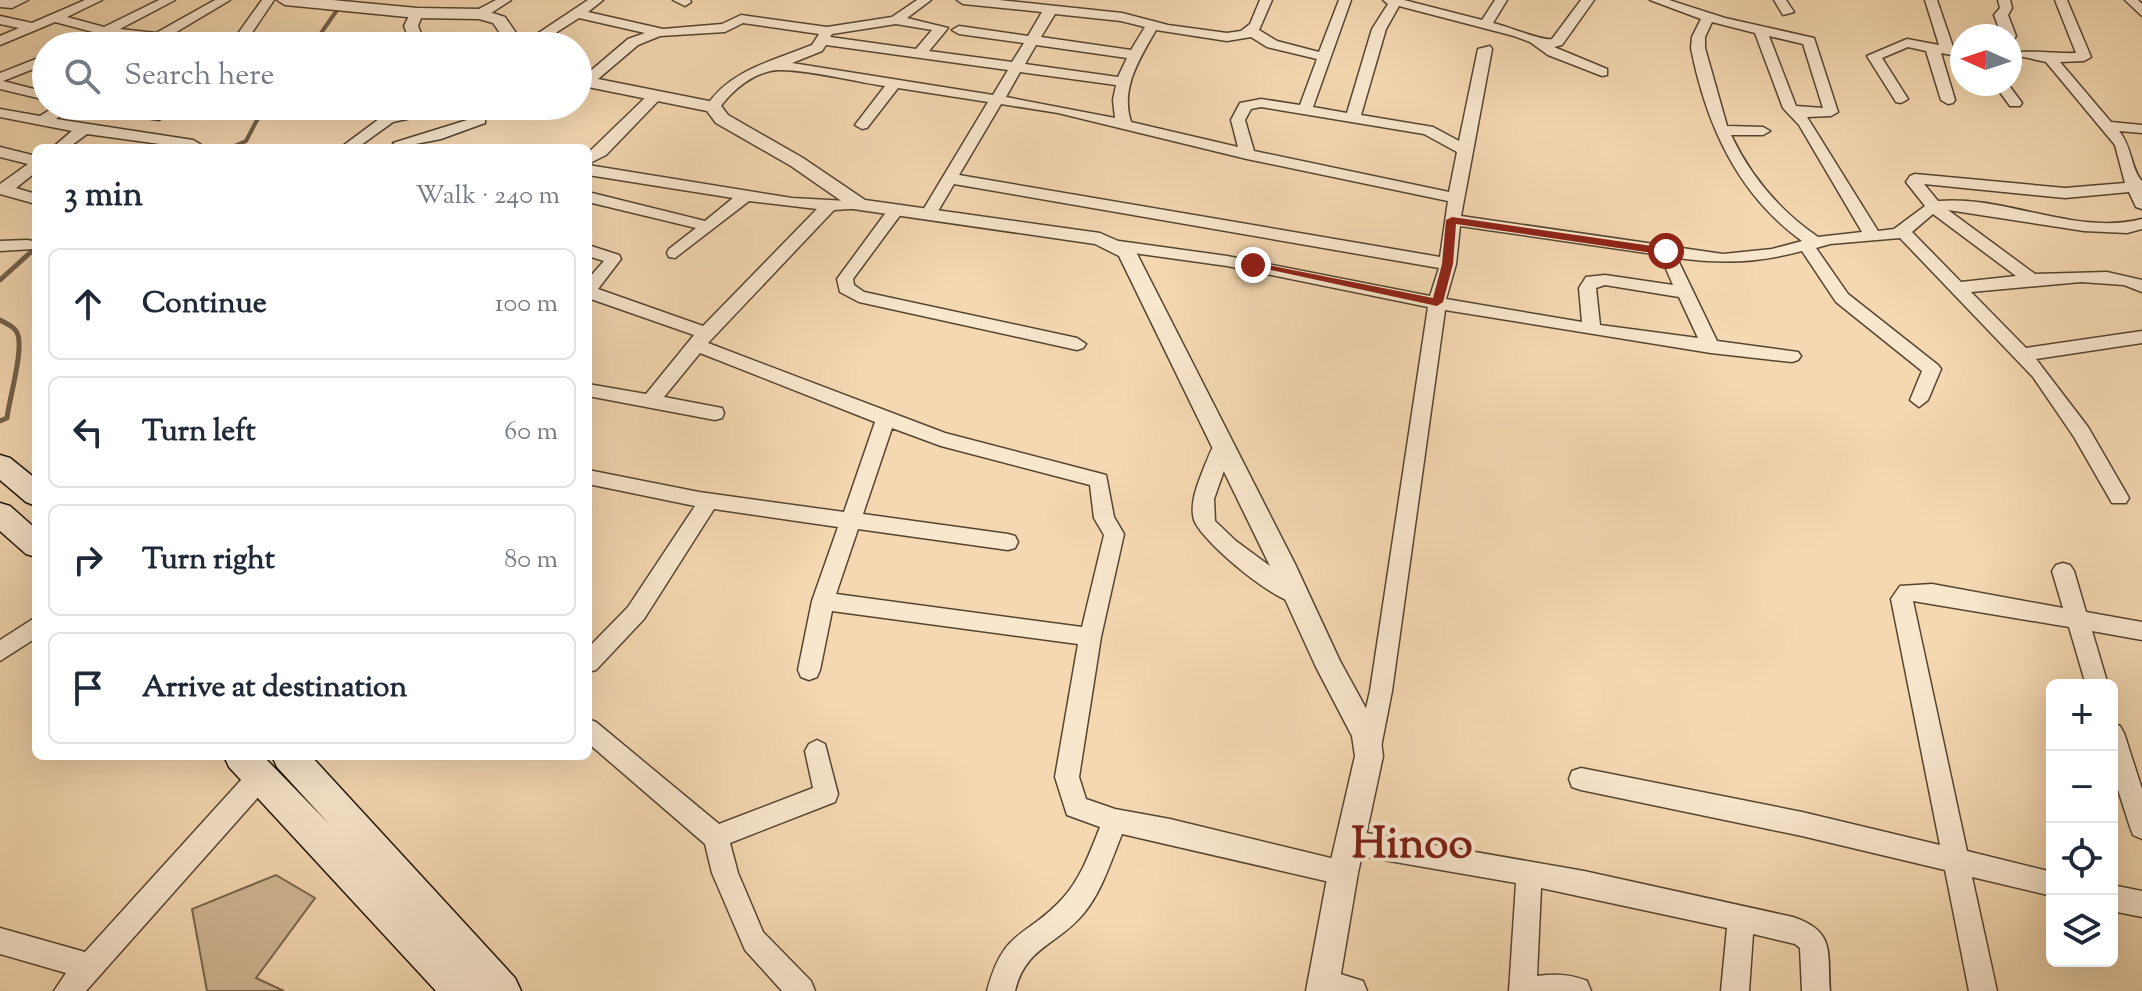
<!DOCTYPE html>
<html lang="en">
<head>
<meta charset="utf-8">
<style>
	:root { --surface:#fff; --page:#f2f2f3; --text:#1f2937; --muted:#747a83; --line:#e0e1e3 }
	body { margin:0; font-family:"Sorts Mill Goudy",serif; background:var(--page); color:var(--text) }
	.controls { position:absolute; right:24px; bottom:24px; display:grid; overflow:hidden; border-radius:12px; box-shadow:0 8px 32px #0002 }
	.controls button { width:72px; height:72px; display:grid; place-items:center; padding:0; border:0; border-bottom:2px solid var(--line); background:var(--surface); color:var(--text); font:40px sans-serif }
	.compass { position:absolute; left:1950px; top:24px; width:72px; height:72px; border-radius:50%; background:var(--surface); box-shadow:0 8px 32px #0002; rotate:273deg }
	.stop { position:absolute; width:24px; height:24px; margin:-18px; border:6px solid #8f2418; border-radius:50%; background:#fff }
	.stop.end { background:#8f2418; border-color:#fff; box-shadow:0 2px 8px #0008 }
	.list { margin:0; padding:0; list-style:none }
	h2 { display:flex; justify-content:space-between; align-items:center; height:104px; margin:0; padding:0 32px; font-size:34px }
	h2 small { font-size:26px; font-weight:400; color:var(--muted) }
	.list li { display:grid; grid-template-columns:52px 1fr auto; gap:24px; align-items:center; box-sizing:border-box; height:112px; margin:0 16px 16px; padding:0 16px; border:2px solid var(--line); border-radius:12px }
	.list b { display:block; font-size:30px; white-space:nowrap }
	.list em { font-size:26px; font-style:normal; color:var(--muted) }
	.icon { flex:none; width:44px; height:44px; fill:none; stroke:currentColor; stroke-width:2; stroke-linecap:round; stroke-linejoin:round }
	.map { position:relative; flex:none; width:2142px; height:991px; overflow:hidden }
	.search { position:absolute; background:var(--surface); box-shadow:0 8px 32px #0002; left:32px; top:32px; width:560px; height:88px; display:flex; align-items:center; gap:20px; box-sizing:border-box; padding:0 28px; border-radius:44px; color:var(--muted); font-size:30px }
	.panel { position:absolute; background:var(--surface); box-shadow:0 8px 32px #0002; left:32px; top:144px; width:560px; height:616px; border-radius:12px }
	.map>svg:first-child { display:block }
</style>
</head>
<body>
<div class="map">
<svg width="2142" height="991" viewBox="0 0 2142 991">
	<rect width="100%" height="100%" fill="#f4d8b2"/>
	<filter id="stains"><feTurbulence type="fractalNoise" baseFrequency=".0025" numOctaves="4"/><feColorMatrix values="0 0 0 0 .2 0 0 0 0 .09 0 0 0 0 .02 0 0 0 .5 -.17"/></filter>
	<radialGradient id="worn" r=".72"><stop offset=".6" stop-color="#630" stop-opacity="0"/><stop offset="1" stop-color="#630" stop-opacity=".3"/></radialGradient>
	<polygon fill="#d0b795" stroke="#78664d" stroke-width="2" points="276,875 315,898 256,978 284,991 207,991 192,909"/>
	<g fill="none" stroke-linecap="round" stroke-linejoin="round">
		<g stroke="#746149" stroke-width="4">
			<polyline points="320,46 319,36 344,0"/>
			<polyline points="230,148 246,141 257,120 274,106"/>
			<polyline points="30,253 36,248"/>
		</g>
		<g stroke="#746149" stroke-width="5">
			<polyline points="0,280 32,251"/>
			<path d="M0 320C5 323 13 326 16 331 26 343 9 399 7 418L0 421"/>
		</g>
		<g stroke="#554530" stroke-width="3">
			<g id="minor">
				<polygon points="0,0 28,0 12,8 0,7"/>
				<polygon points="85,0 102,0 67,17 104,27 159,0 175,0 120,29 156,33 215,0 230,0 163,40 107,36 87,46 69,46 93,32 55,22 0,45 0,36 19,28 0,24 0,16 32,23"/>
				<polygon points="262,0 274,0 243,46 229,46"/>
				<polygon points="496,0 511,0 485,17 475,17 475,11"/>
				<path d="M588 0H603L588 12 663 29 722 24 741 15 827 27 892 17 917 0H931L907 18 948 28 929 51 1012 62 1024 43 959 34 952 30 959 26 1028 36 1042 12 963 4 957 0H999L1122 13 1168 25 1227 33 1241 31 1250 24 1260 0H1272L1259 30 1277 41 1319 52 1339 0H1351L1313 107 1347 113 1372 29 1388 4 1383 0H1404L1482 20 1495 0H1507L1493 23C1506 26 1543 41 1552 39L1581 0H1594L1562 45 1554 47 1607 69V75L1602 76 1548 55 1530 42 1514 36 1399 6 1386 29 1361 115 1433 127 1459 141 1478 49 1490 46 1492 49 1461 216 1723 254 1772 249 1802 241C1737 194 1706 124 1691 48L1692 37 1701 19 1650 0H1669L1725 18 1814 38 1838 112 1831 116 1807 117 1878 231 1894 229 1925 206 1906 182 1910 176 1915 174 2065 188 2125 183 2115 145 2046 62 2010 54C2017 49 2061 54 2076 53L2055 0H2067L2091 57 2084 61 2060 62 2111 122 2142 125V133L2119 131C2132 146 2131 170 2142 181V209L2136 207 2129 192 2065 198 1924 184 1938 201C2006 195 2074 236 2142 219V229L2127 233 2084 231 1948 210 2035 274 2107 272 2142 280V292L2124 285 2081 282 1971 292 2026 348 2142 331V343L2036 359 2088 427 2129 498 2126 503H2112L2074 437 2033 377 1900 238 1830 244 1816 248 1848 294 1938 365 1941 369 1928 400 1919 407 1910 400 1922 371 1836 302 1802 251C1757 263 1723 264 1677 258L1717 341 1798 352 1801 356 1798 360 1792 362 1711 353 1445 310 1392 691 1381 747 1377 754 1369 758 1361 754 1357 747 1370 691 1428 307 1227 266 1119 251 1111 246 1119 241 1227 256 1430 296 1439 268 954 184 934 218H922L920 215 988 102 898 88 867 128 862 129 855 125 885 86C857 82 805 69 779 70 754 71 731 91 718 110H708L706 107C729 70 773 61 812 45L819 34 743 23 725 32 660 36 638 45 591 85H581V79L628 39 645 33 579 18 535 46H519ZM1055 14 1121 21 1145 27 1131 50 1041 37ZM1712 22 1755 33 1783 108 1799 125 1862 232 1818 237C1780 211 1751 177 1731 135H1763L1770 131 1763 127 1727 126 1705 48V37ZM896 24 932 30 916 49 830 37 832 34ZM1156 30 1227 41 1251 37 1267 47 1317 59 1300 105 1261 99 1240 103 1231 120 1238 147 1131 122C1120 88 1140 58 1156 30ZM1769 36 1803 44 1823 108 1796 106ZM826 45 1008 70 993 95 792 63 822 51ZM1036 45 1127 58 1118 77 1025 64ZM1020 72 1116 85 1113 100 1115 118 1006 97ZM1001 104 1058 113 1247 159 1448 201 1440 257 959 175ZM1261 107 1424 134 1457 152 1449 192 1254 151 1245 120 1251 109ZM1933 214 2016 276 1961 282 1912 232ZM1460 226 1660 255 1673 285 1605 275 1586 277 1579 288 1582 322 1446 299 1456 264ZM1605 285 1679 297 1698 338 1600 325 1596 288Z"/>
				<polygon points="673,0 690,0 691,2 685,6"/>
				<polygon points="1774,0 1786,0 1794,12 1783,15"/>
				<polygon points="1925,0 1937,0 1953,47 1962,49 1962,57 1941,53 1955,100 1953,103 1948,104 1941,100 1926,51 1908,47 1882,58 1908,99 1901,103 1896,102 1867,56 1907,39 1939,45"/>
				<polygon points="1998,0 2010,0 2012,8 2008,15 2016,36 2014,39 2002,36 1994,15 2000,8"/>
				<polygon points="2125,0 2138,0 2142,4 2142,16"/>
				<polygon points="417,9 423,13 418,26 426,46 412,46 404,26 412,10"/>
				<polygon points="46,55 46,64 3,81 46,92 46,100 0,89 0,73"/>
				<polygon points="1994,84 2008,84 2022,103 2020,106 2010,106"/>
				<polygon points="654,93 661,97 659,100 606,155 588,164 588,153 649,94"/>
				<polygon points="56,106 73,106 56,119 193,140 200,144 189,148 87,134 68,148 52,148 72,131 0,117 0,109 40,116"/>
				<polygon points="86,106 122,106 156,111 164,106 180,106 159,120 93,110"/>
				<polygon points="428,106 455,106 453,109 393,122 357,148 340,148 383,116"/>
				<polygon points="480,116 485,117 485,123 441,139 400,147 393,143"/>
				<polygon points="0,147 36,156 36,172 16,188 36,194 36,204 0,194 0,184 28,164 0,157"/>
				<path d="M588 165 792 198 866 202V208L834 210 708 343 945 433 1106 475 1114 517 1124 534 1101 637 1079 777 1086 799 1115 809 1170 819 1343 861 1352 864 1356 873 1352 882 1343 885 1122 834C1111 861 1102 891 1084 913 1058 945 1025 947 1015 991H987C1004 927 1026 939 1063 898 1081 878 1090 852 1100 827L1067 815 1055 777 1078 644 832 611 820 670 817 677 809 680 801 677 798 670 812 601 838 527 714 509 644 619 596 670 588 672V648L628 607 695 506 588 484V470L699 492 844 512 875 422 700 353 664 397 722 408 724 413 722 418 715 420 588 396V384L646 394 694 335 588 298V279L604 261 588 256V245L619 255 621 259 598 289 703 326 817 209 749 201 675 258 669 257 667 253 669 249 696 228 588 202V192L705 221 733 198 588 175ZM892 428 941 446 1090 485 1094 518 1104 535 1082 627 836 594 858 529 1008 550 1015 548 1018 542 1015 536 1008 534 863 514Z"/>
				<polygon points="896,205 904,210 853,279 854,285 864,292 1077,338 1086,344 1083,348 1077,350 859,302 840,292 837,279 890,207"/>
				<polygon points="27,240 33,241 33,249 0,251 0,241"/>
				<path d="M1222 441 1232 448 1214 499 1215 521 1236 541 1305 592 1308 598 1305 604C1284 611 1202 542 1194 520 1189 502 1199 481 1205 465 1210 455 1211 444 1222 441Z"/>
				<polygon points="2063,563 2070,565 2074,571 2086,612 2142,622 2142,640 2092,631 2108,685 2086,685 2069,627 1913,601 1967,851 2052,872 2052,896 1972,877 1997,991 1969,991 1945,870 1802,836 1581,790 1572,787 1569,779 1572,771 1581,768 1802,812 1940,845 1891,599 1900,586 1932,584 2063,608 2052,571 2056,565"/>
				<polygon points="36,617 36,638 0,661 0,640"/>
				<polygon points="588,719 596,722 719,824 813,788 805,751 809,744 817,740 825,744 838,794 835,802 730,843 738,873 763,932 811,981 815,991 782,991 745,950 712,873 705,844 588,743"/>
				<polygon points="2112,723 2120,726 2124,733 2142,789 2142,839 2133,835 2130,827 2112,771"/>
				<polygon points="260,766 269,769 272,777 269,785 86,991 54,991 66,973 0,954 0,928 85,952 251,769"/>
				<path d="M1349 830 1584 871 1793 917C1836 932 1827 951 1830 991H1802L1800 948 1795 944 1753 934 1749 991H1721L1727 928 1541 888 1537 976C1555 974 1570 974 1587 981L1591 991H1509L1516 883 1349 854 1340 850 1336 842 1340 834Z"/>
				<polygon points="2112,885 2142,891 2142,917 2112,911"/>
				<polygon points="1324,969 1363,981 1367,991 1314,991 1310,983 1314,973"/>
			</g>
		</g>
		<g stroke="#554530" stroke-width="3">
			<g id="tertiary">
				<polygon points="277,0 332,0 417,8 480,9 505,17 525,46 509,46 493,23 479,19 417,18 285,5"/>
				<polygon points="578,75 719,103 728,115 803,158 865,200 1100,233 1134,248 1295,564 1340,661 1380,734 1383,756 1358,873 1338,991 1306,991 1328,873 1355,756 1352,736 1316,667 1269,564 1119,256 1095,244 853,209 791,166 716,123 707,111 578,85"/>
			</g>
		</g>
		<g stroke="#201405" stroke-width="3">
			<g id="secondary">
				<polygon points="0,455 10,458 36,479 36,506 26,502 0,480"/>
				<polygon points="0,503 10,506 36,529 36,557 26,554 0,531"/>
				<polygon points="224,756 263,756 330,825 277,767 272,756 311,756 515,978 521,991 436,991 229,767"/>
			</g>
		</g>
		<use href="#minor" fill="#f8e6cd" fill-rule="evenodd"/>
		<use href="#tertiary" fill="#f8e6cd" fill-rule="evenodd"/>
		<use href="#secondary" fill="#f8e6cd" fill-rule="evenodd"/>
	</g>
	<polygon fill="#8f2418" points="1452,217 1666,248 1671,251 1666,255 1456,224 1453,264 1443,302 1437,306 1248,265 1253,262 1433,298 1442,264 1446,220"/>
	<g text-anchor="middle" stroke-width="8" stroke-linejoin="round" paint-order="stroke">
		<g font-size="44" font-weight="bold" fill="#7a1f14" stroke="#f8e6cd">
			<text x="1412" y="857">Hinoo</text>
		</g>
	</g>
	<rect width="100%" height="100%" filter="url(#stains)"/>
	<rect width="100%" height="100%" fill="url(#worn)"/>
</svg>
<div class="controls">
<button>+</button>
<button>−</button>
<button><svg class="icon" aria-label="locate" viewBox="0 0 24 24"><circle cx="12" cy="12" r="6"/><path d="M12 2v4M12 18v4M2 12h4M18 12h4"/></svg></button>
<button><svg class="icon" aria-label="layers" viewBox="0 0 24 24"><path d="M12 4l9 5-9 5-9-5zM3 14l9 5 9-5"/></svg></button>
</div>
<svg class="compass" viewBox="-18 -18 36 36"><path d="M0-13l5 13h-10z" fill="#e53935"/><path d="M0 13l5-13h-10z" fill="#747a83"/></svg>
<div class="stop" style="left:1666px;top:251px"></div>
<div class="stop end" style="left:1253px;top:265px"></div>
<div class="search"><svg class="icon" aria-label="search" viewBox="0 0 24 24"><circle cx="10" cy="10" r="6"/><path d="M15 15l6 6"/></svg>Search here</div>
<section class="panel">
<h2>3 min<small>Walk · 240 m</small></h2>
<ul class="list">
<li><svg class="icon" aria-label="ahead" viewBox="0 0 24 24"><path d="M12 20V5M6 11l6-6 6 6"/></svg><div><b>Continue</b></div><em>100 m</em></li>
<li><svg class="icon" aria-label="left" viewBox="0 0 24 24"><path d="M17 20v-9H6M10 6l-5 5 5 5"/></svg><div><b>Turn left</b></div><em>60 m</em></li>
<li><svg class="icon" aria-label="right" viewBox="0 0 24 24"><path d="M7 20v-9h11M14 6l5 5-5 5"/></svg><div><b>Turn right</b></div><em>80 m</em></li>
<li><svg class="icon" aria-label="arrive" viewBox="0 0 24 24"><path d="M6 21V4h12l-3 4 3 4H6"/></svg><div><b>Arrive at destination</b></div></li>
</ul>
</section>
</div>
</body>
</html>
